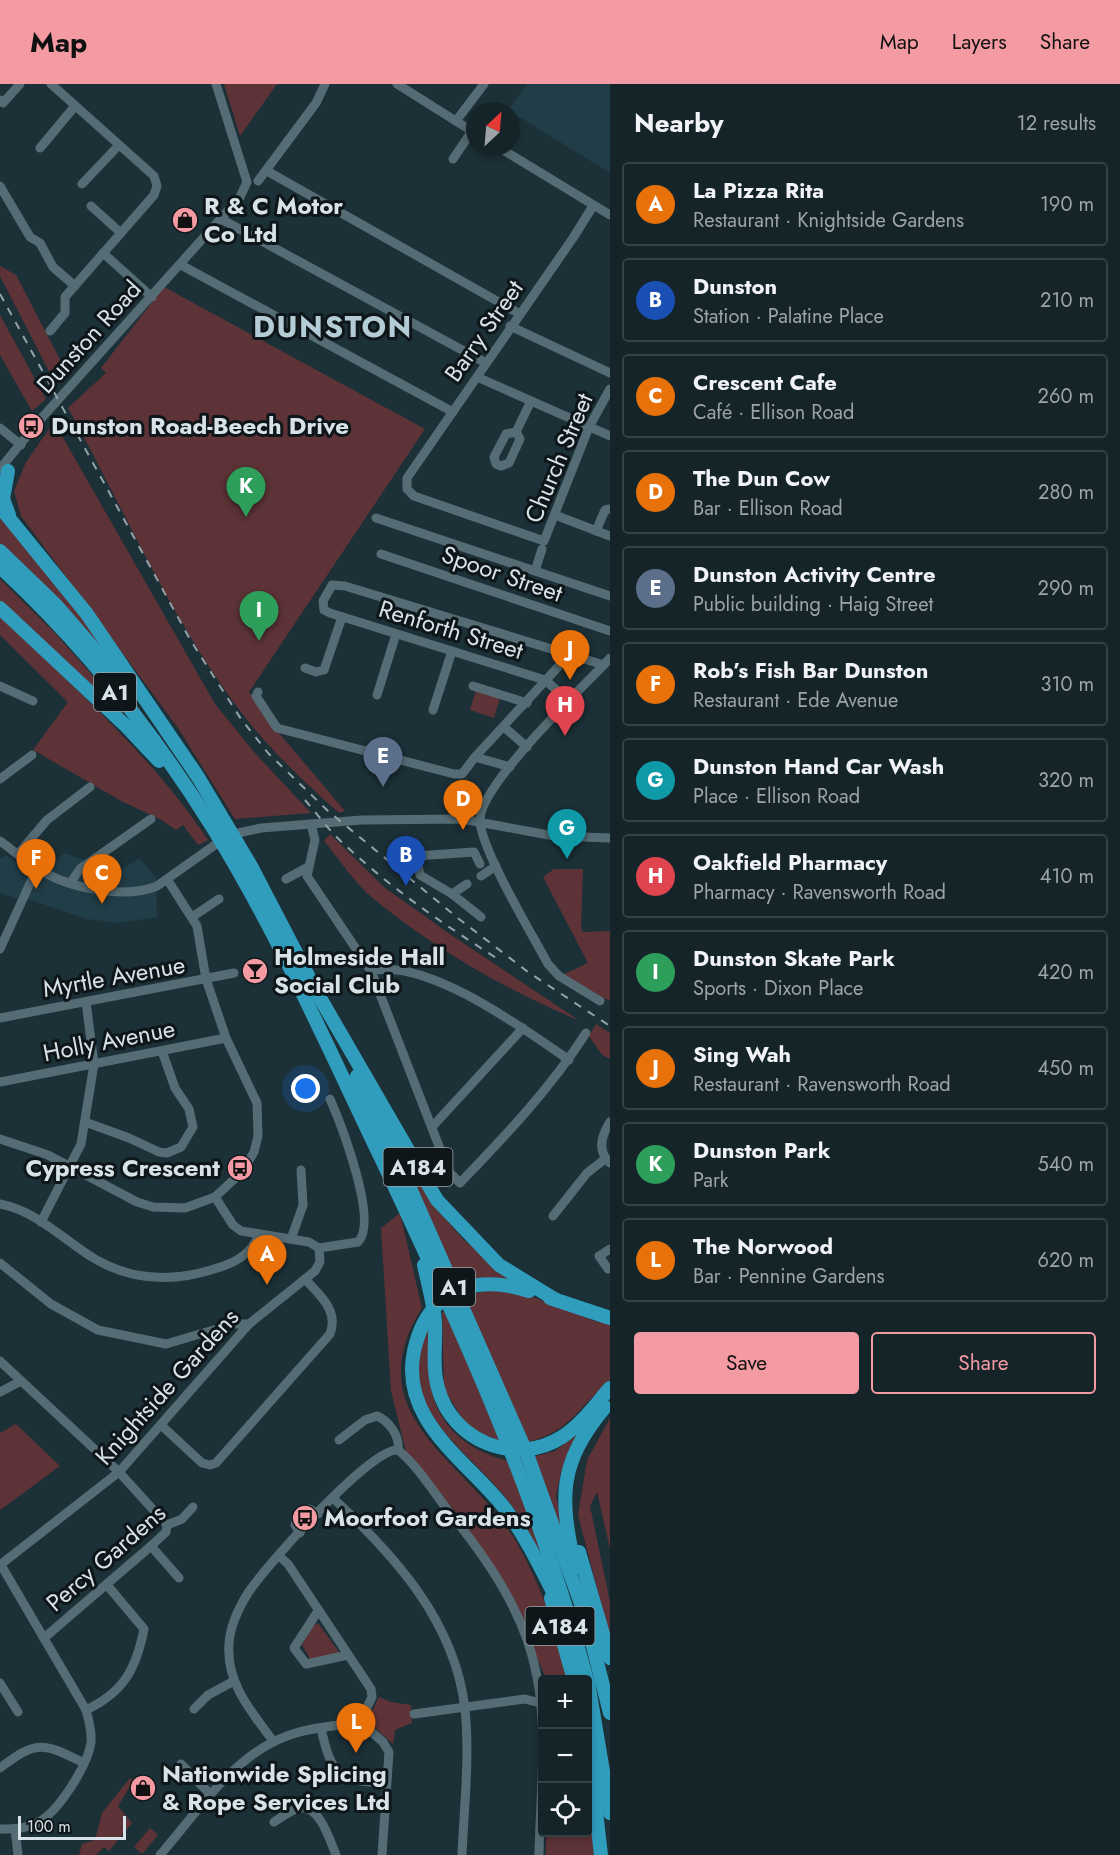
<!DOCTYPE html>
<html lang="en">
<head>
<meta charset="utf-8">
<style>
	:root { --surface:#152429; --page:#223035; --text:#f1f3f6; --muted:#9da4a8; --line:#344146; --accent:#f49aa2 }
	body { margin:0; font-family:Jost,sans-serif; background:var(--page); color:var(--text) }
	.controls { position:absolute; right:18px; bottom:18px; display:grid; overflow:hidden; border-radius:6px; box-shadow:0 3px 9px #0003 }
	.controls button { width:54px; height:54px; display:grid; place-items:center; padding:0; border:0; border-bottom:2px solid var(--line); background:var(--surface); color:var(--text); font:30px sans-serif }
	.compass { position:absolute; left:466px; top:18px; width:54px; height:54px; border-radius:50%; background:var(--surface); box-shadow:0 3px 9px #0003; rotate:26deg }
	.scale { position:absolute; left:18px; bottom:15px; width:108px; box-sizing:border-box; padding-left:6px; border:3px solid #d7e3e8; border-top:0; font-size:16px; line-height:21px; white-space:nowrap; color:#d7e3e8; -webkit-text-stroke:4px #0e161a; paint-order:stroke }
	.you { position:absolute; left:306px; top:1005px; width:21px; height:21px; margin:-15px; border:4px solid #fff; border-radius:50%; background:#1a73e8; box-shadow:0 0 0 9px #1a73e833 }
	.badge { display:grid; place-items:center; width:39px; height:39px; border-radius:50%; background:var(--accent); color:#fff; font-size:20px; font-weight:700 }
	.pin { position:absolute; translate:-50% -50px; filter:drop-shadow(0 2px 3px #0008) }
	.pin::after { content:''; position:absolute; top:32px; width:21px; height:18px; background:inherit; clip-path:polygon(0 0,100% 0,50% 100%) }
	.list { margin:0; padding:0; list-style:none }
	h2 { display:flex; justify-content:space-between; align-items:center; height:78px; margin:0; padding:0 24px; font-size:26px }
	h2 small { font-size:20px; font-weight:400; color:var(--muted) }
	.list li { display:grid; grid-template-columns:39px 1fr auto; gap:18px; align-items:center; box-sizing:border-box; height:84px; margin:0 12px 12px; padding:0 12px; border:2px solid var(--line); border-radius:6px }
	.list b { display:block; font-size:22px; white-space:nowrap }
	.list p { margin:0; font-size:20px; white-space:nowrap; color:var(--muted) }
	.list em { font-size:20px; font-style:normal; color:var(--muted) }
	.actions { display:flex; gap:12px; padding:18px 24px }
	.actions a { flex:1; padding:14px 0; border:2px solid var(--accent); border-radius:6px; text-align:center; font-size:21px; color:var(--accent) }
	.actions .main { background:var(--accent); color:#111 }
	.icon { flex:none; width:33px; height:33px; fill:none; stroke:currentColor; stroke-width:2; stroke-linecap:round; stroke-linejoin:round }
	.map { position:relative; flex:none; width:610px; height:1771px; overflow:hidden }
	header { display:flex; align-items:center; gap:36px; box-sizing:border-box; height:84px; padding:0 30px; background:var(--accent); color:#111 }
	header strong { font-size:28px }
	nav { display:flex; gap:33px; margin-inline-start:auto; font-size:21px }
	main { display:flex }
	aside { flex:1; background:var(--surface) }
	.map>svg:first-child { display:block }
</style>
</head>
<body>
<header>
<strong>Map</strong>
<nav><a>Map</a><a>Layers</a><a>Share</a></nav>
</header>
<main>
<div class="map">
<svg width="610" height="1771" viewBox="0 0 610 1771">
	<rect width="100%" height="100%" fill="#1c3037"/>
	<g fill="#213d47">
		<polygon points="527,0 610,0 610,89 508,26"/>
		<polygon points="64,769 118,788 139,774 156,794 157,833 119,839 87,835 19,812 17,815 0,809 0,774 6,771 37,792"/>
	</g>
	<g fill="#5d3337">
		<polygon points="224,0 277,0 240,52"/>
		<polygon points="0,182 16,191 68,291 56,301 0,192"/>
		<path d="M164 203 425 345 249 608 279 649 345 727 339 729C304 698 270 666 241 628 171 536 124 425 68 324L106 289 101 284Z"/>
		<polygon points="0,231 46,315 32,327 0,271"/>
		<polygon points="54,338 215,620 255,669 311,729 235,735 178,644 21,432 14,407 26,378"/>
		<polygon points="0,431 92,545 110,577 0,459"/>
		<polygon points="0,495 54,548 125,628 121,632 0,518"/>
		<path d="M0 531C73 604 151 670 208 756L198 761 183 741 176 746 160 735 123 718 33 666 68 618 0 551Z"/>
		<polygon points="476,606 500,614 494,634 470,626"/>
		<path d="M330 750 385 804 457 855 580 937C508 907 435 865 375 816 355 800 340 776 324 757Z"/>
		<polygon points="554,785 583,785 581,844 583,848 610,847 610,916 601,914 564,890 588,879 543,793"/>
		<polygon points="596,940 610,949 610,975 602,971 589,952"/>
		<polygon points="405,1072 432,1120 463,1155 512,1197 480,1194 459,1198 402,1074"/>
		<path d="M400 1129 422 1224C353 1334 471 1378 517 1459 541 1502 558 1549 570 1595H546L508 1504 454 1426 407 1372 391 1307 381 1144Z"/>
		<path d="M492 1206 528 1211 595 1237 610 1240V1297C579 1322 570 1348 528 1358L463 1212Z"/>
		<polygon points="445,1225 500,1358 468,1344 444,1305 442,1229"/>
		<path d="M433 1243C419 1309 439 1359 508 1377L543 1472C531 1453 520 1432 506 1414 473 1371 409 1334 418 1272 419 1263 424 1254 427 1246Z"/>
		<polygon points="610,1334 610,1465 597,1408 590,1422 610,1518 610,1554 578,1431 587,1376"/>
		<polygon points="16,1340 60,1382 0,1426 0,1349"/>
		<polygon points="582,1347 561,1388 556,1412 564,1450 560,1451 532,1373 555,1367"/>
		<polygon points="318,1539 339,1568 338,1571 311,1576 302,1561 313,1542"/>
		<polygon points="379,1613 391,1618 411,1621 412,1639 395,1646 393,1660 373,1642 370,1631"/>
		<polygon points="130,1694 134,1696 118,1722 132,1739 109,1767 104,1763 96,1771 79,1771 82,1760 95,1756 102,1729"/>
		<polygon points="588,1715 594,1771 546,1771 546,1749 588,1748"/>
		<polygon points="150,1744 158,1751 142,1770 134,1763"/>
	</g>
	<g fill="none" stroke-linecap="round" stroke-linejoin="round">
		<g stroke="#566c74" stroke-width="9">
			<polyline points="397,0 475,49"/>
			<polyline points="0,16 3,19 20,0"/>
			<polyline points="456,37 484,0"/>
			<polyline points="498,63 610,131"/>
			<polyline points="40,64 75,22"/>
			<polyline points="453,75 472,47"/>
			<polyline points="267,87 520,230"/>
			<polyline points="258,97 316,19 325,0"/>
			<polyline points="82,100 119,61"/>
			<polyline points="0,102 30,153 40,159 53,183 75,202"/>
			<polyline points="91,122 121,149"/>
			<polyline points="593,122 573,154 407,394 407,405 414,412 544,457 589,343 610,305"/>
			<polyline points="221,135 486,279"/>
			<polyline points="103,169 152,213"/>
			<polyline points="181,181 453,328"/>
			<polyline points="510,242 610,289"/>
			<polyline points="50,247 65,229 65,213 154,111 157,102 154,92 51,0"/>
			<polyline points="477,293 610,352"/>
			<polyline points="0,344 21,361"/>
			<polyline points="516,348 520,355 509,379 501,382 496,380 494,373 506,350 516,348 531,317"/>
			<polyline points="0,385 39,337 240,113 247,98 216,0"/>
			<polyline points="555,431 610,452"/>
			<polyline points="376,434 610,512"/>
			<polyline points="596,447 605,426 610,425"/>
			<polyline points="381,470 610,547"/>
			<polyline points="535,487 542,465"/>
			<polyline points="305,584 316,588 324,586 342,533"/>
			<polyline points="0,602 33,617"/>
			<polyline points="473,602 527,619"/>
			<polyline points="258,608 256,612 277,644 454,690 462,690 475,673 510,683"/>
			<polyline points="377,611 396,550"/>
			<polyline points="569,617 545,596 330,529 324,526 323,517 332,501 345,502 604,581"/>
			<polyline points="433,626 452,567"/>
			<polyline points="504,643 527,663"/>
			<polyline points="475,673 570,570"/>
			<polyline points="0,695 32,671"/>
			<path d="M311 740 315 756 307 792 371 887 449 1088 460 1099C506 1051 550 1005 586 949"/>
			<path d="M0 757C14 767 30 782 45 789 74 805 127 815 157 802L229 751 261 744 362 736 462 735 554 752 610 754"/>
			<polyline points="19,769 47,736 90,703"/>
			<polyline points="481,792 496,782"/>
			<polyline points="286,795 308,783"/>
			<polyline points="71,798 80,785 151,735"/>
			<polyline points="467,800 452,810 420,791 416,772 474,768 480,780"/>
			<polyline points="452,810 481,833"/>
			<polyline points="192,833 219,815"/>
			<polyline points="0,865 37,784"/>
			<path d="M371 887C426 873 524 945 569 976"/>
			<path d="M600 917 559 892 548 880C532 850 480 764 480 736 480 700 583 604 610 574"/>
			<polyline points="0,934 234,889"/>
			<polyline points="0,998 226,954"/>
			<polyline points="85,1038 129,1054 159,1068 167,1069 181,1063 193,1043 189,1025 175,1004 162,967"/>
			<path d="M610 1038C601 1052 597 1067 610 1079"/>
			<polyline points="432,1043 523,944"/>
			<polyline points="0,1055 48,1071 137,1118 153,1123 185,1124 215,1113 242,1088 254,1068 258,1052 257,1019 226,954 206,895 197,842 167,795"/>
			<path d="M215 1113 233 1141 241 1147 309 1158 319 1164 358 1158C379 1138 341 1040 330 1015"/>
			<path d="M0 1120C39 1128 63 1156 95 1175 133 1197 174 1198 214 1185 235 1179 251 1171 259 1150"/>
			<polyline points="553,1132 587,1089 605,1075"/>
			<polyline points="41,1138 81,1060 94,980 86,918"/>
			<polyline points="291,1155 303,1121 301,1086"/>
			<polyline points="0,1179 51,1220 98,1246 166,1260 234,1240 249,1240"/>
			<polyline points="608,1185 599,1172 610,1165"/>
			<polyline points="0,1277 119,1388 167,1441"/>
			<polyline points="0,1308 21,1297"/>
			<path d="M161 1341 202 1379 210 1381 216 1379 330 1250C339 1226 320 1212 305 1195"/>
			<path d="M339 1356 365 1336 377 1332C389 1337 400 1352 398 1366"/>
			<path d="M398 1366C418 1382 434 1409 450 1429 489 1477 526 1531 537 1593 548 1650 540 1713 539 1771"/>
			<path d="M333 1414C394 1471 455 1537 465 1625 470 1673 464 1723 462 1771"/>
			<polyline points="300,1449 295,1441 298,1429 309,1425 318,1430"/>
			<polyline points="151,1462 179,1494"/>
			<polyline points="279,1472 288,1480 371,1605 372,1613 360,1638"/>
			<polyline points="0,1481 119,1388 249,1240 315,1187 320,1178 319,1164"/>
			<polyline points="318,1527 294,1564 306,1580 348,1571"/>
			<polyline points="44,1554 151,1462 166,1448 167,1441 182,1435 193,1423"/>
			<polyline points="0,1599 18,1628"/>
			<polyline points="194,1625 208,1611 234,1597"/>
			<path d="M86 1626C124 1608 136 1585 144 1545L107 1501"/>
			<polyline points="414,1630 525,1615 540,1619"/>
			<polyline points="360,1638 383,1658 389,1668 382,1771"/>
			<path d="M321 1644C331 1690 338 1698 386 1699"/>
			<path d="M273 1657C251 1627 226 1599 229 1560 230 1541 238 1525 248 1509 265 1483 371 1363 398 1366"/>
			<polyline points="181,1680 210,1710"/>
			<path d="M0 1684C38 1655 43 1659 84 1679"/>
			<path d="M274 1738C282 1733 292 1725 300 1724 320 1721 330 1757 336 1771"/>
			<path d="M0 1745C13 1745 25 1745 37 1739 58 1729 88 1681 91 1658 92 1647 89 1637 86 1626L1 1481"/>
			<polyline points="15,1745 18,1771"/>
			<path d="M160 1771C197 1729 232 1672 287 1652 310 1643 337 1642 360 1638"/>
		</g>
		<g stroke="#309dbd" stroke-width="14">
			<polyline points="8,387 3,415 9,431"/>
			<polyline points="0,423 87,530 198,693 251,782 316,907 437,1116 499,1181 556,1216"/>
			<polyline points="0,467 56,521 128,604"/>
			<path d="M0 483C82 559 154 649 213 744 278 849 328 964 381 1074 461 1243 539 1415 587 1596"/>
			<polyline points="0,524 127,643 159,677"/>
			<polyline points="357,992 406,1095 527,1370 585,1531 610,1629"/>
			<path d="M424 1181C428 1200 434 1220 435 1239 436 1260 432 1283 438 1304 452 1357 515 1383 562 1353 581 1341 595 1321 610 1304"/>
			<path d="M529 1207C498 1197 464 1196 438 1220 425 1232 418 1249 414 1267 399 1338 470 1378 506 1426 528 1456 543 1489 560 1522"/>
			<polyline points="550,1214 610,1234"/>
			<polyline points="579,1468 610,1574"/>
			<path d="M575 1484C560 1414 557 1381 605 1323"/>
			<polyline points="551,1514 574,1596"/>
			<polyline points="588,1598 610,1729"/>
			<polyline points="588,1658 601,1771"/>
		</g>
		<g stroke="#94a3a9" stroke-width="2" stroke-dasharray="8 8" stroke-linecap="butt">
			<polyline points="0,210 191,557 241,635 268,669 328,727 459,835 528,888 610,942"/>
			<path d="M305 716C318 731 330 748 345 761 393 806 446 842 501 877"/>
		</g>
	</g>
	<defs>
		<g id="shop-disc" transform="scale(1.35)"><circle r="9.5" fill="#f49aa2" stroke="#0e161a"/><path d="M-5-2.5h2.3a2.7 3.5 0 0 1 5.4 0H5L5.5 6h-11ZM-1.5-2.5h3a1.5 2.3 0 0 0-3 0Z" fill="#111"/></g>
		<g id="bus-disc" transform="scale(1.35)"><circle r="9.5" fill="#f49aa2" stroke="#0e161a"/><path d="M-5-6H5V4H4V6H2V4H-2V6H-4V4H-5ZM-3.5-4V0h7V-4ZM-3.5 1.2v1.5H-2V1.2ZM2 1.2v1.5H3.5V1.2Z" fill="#111"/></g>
		<g id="bar-disc" transform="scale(1.35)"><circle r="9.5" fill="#f49aa2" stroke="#0e161a"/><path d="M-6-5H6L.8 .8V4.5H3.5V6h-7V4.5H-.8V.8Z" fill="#111"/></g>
	</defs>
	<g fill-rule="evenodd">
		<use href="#shop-disc" x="185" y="136"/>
		<use href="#bus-disc" x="31" y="342"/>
		<use href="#bar-disc" x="255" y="887"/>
		<use href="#bus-disc" x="240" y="1084"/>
		<use href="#bus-disc" x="305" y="1434"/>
		<use href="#shop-disc" x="143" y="1704"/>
	</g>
	<g text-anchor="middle" stroke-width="6" stroke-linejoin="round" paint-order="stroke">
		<g fill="#0e161a" stroke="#9ba6aa" stroke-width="1.5">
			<rect x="94" y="589" width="42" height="38" rx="4.5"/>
			<rect x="383.5" y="1064" width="69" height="38" rx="4.5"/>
			<rect x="433" y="1184" width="42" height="38" rx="4.5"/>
			<rect x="525.5" y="1523" width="69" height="38" rx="4.5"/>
		</g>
		<g font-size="22" font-weight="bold" fill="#d7e3e8">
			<text x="115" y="616">A1</text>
			<text x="418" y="1091">A184</text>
			<text x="454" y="1211">A1</text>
			<text x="560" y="1550">A184</text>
		</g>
		<g font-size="24" font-weight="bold" fill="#d7e3e8" stroke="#0e161a" text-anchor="start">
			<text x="204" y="130">R &amp; C Motor<tspan x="204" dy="28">Co Ltd</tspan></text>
			<text x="51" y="350">Dunston Road-Beech Drive</text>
			<text x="274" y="881">Holmeside Hall<tspan x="274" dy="28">Social Club</tspan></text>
			<text x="220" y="1092" text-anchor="end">Cypress Crescent</text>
			<text x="324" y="1442">Moorfoot Gardens</text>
			<text x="162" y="1698">Nationwide Splicing<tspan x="162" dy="28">&amp; Rope Services Ltd</tspan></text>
		</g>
		<g font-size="24" fill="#d7e3e8" stroke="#0e161a">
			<text transform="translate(484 247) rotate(-55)" y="8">Barry Street</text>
			<text transform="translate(89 253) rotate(-48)" y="8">Dunston Road</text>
			<text transform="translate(559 374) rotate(-67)" y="8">Church Street</text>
			<text transform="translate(502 490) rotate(19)" y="8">Spoor Street</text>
			<text transform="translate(451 546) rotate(17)" y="8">Renforth Street</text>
			<text transform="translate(114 893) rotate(-10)" y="8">Myrtle Avenue</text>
			<text transform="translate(109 957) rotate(-11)" y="8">Holly Avenue</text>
			<text transform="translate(167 1303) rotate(-48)" y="8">Knightside Gardens</text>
			<text transform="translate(106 1474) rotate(-41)" y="8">Percy Gardens</text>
		</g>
		<g font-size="30" font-weight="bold" letter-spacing="1.5" fill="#b4ccd5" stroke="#0e161a">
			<text x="333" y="253">DUNSTON</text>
		</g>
	</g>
</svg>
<div class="controls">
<button>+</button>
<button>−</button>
<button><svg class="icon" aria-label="locate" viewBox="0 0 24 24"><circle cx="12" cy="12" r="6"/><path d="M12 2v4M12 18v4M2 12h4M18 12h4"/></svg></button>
</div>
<svg class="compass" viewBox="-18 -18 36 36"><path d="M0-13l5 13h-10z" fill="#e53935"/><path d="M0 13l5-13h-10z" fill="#9da4a8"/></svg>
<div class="scale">100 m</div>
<div class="you"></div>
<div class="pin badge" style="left:267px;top:1201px;background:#e8710a">A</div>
<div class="pin badge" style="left:406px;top:802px;background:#1a4fb4">B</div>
<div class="pin badge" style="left:102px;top:820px;background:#e8710a">C</div>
<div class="pin badge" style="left:463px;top:746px;background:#e8710a">D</div>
<div class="pin badge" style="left:383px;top:703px;background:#5c6f8a">E</div>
<div class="pin badge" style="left:36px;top:805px;background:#e8710a">F</div>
<div class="pin badge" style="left:567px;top:775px;background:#0f9aa8">G</div>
<div class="pin badge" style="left:565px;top:652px;background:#e0444e">H</div>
<div class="pin badge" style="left:259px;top:557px;background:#2e9e5b">I</div>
<div class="pin badge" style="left:570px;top:596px;background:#e8710a">J</div>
<div class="pin badge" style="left:246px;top:433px;background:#2e9e5b">K</div>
<div class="pin badge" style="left:356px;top:1669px;background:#e8710a">L</div>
</div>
<aside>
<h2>Nearby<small>12 results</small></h2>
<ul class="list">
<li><span class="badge" style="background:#e8710a">A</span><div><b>La Pizza Rita</b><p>Restaurant · Knightside Gardens</p></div><em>190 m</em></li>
<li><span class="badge" style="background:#1a4fb4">B</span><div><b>Dunston</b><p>Station · Palatine Place</p></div><em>210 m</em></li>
<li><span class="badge" style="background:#e8710a">C</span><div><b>Crescent Cafe</b><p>Café · Ellison Road</p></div><em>260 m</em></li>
<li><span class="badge" style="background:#e8710a">D</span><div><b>The Dun Cow</b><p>Bar · Ellison Road</p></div><em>280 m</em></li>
<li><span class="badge" style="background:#5c6f8a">E</span><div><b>Dunston Activity Centre</b><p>Public building · Haig Street</p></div><em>290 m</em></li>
<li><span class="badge" style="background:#e8710a">F</span><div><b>Rob’s Fish Bar Dunston</b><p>Restaurant · Ede Avenue</p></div><em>310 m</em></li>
<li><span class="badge" style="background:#0f9aa8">G</span><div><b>Dunston Hand Car Wash</b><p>Place · Ellison Road</p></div><em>320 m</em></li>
<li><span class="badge" style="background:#e0444e">H</span><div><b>Oakfield Pharmacy</b><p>Pharmacy · Ravensworth Road</p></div><em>410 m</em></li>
<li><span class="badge" style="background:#2e9e5b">I</span><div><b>Dunston Skate Park</b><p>Sports · Dixon Place</p></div><em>420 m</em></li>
<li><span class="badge" style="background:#e8710a">J</span><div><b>Sing Wah</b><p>Restaurant · Ravensworth Road</p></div><em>450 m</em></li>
<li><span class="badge" style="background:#2e9e5b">K</span><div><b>Dunston Park</b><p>Park</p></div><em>540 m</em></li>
<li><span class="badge" style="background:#e8710a">L</span><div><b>The Norwood</b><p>Bar · Pennine Gardens</p></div><em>620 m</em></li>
</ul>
<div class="actions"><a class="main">Save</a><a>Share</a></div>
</aside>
</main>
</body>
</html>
